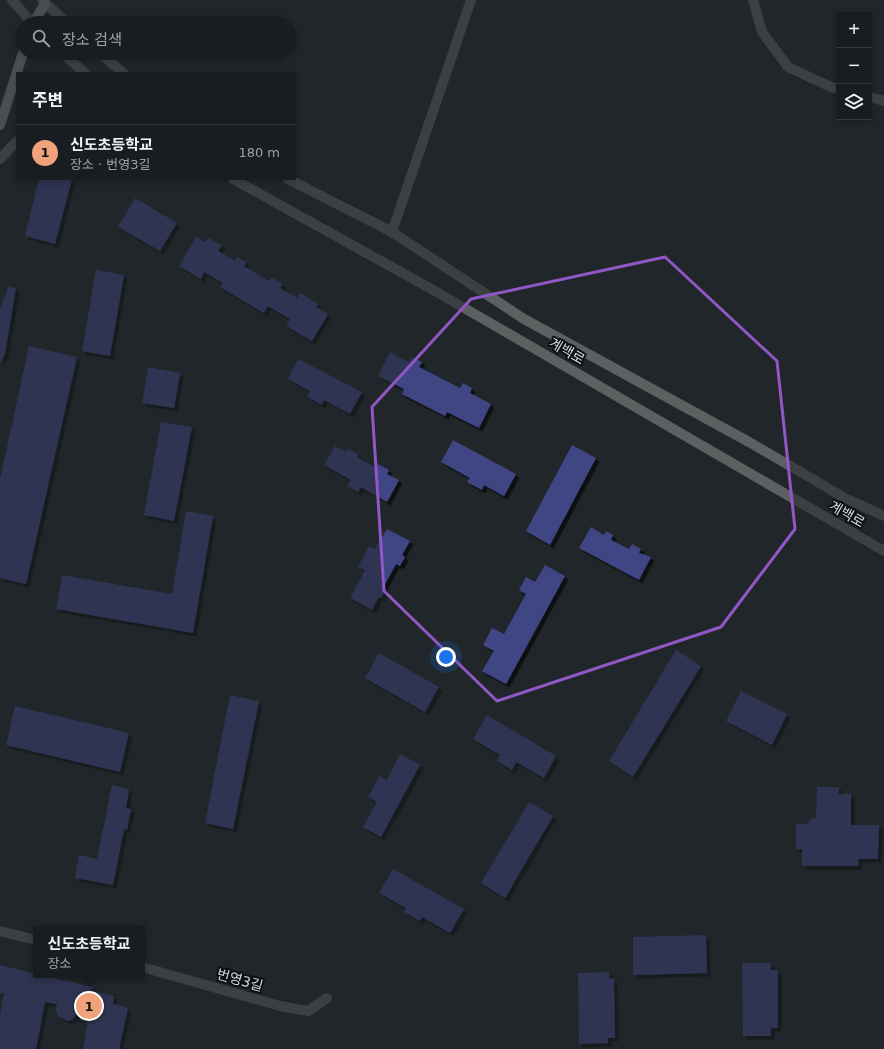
<!DOCTYPE html>
<html lang="ko">
<head>
<meta charset="utf-8">
<style>
	:root { --surface:#191c20; --page:#26292d; --text:#f1f3f6; --muted:#9fa1a5; --line:#373a3e; --accent:#f0a27a }
	body { margin:0; font-family:"DejaVu Sans","Noto Sans KR",sans-serif; background:var(--page); color:var(--text) }
	.controls { position:absolute; right:12px; top:12px; display:grid; overflow:hidden; border-radius:0px; box-shadow:0 2px 6px #0003 }
	.controls button { width:36px; height:36px; display:grid; place-items:center; padding:0; border:0; border-bottom:1px solid var(--line); background:var(--surface); color:var(--text); font:20px sans-serif }
	.you { position:absolute; left:446px; top:657px; width:14px; height:14px; margin:-10px; border:3px solid #fff; border-radius:50%; background:#1a73e8; box-shadow:0 0 0 6px #1a73e833 }
	.badge { display:grid; place-items:center; width:26px; height:26px; border-radius:50%; background:var(--accent); color:#111; font-size:13px; font-weight:700 }
	.pin { position:absolute; translate:-50% -50%; border:2px solid #fff; box-shadow:0 1px 4px #0006 }
	.popup { position:absolute; left:33px; top:926px; width:112px; height:52px; box-sizing:border-box; display:grid; place-content:center; border-radius:0px; background:var(--surface); filter:drop-shadow(0 1px 3px #0005); font-size:13px; white-space:nowrap; color:var(--muted) }
	.popup b { font-size:15px; color:var(--text) }
	.popup::after { content:''; position:absolute; left:50%; top:100%; margin-left:-8px; border:8px solid transparent; border-top-color:var(--surface) }
	.list { margin:0; padding:0; list-style:none }
	h2 { display:flex; justify-content:space-between; align-items:center; height:52px; margin:0; padding:0 16px; font-size:17px }
	h2 small { font-size:13px; font-weight:400; color:var(--muted) }
	.list li { display:grid; grid-template-columns:26px 1fr auto; gap:12px; align-items:center; box-sizing:border-box; height:56px; padding:0 16px; border-top:1px solid var(--line) }
	.list b { display:block; font-size:15px; white-space:nowrap }
	.list p { margin:0; font-size:13px; white-space:nowrap; color:var(--muted) }
	.list em { font-size:13px; font-style:normal; color:var(--muted) }
	.icon { flex:none; width:22px; height:22px; fill:none; stroke:currentColor; stroke-width:2; stroke-linecap:round; stroke-linejoin:round }
	.map { position:relative; flex:none; width:884px; height:1049px; overflow:hidden }
	.search { position:absolute; background:var(--surface); box-shadow:0 2px 6px #0003; left:16px; top:16px; width:280px; height:44px; display:flex; align-items:center; gap:10px; box-sizing:border-box; padding:0 14px; border-radius:22px; color:var(--muted); font-size:15px }
	.panel { position:absolute; background:var(--surface); box-shadow:0 2px 6px #0003; left:16px; top:72px; width:280px; height:108px; border-radius:0px }
	.map>svg:first-child { display:block }
</style>
</head>
<body>
<div class="map">
<svg width="884" height="1049" viewBox="0 0 884 1049">
	<defs>
		<filter id="shadow"><feDropShadow dx="3.5" dy="3.5" stdDeviation="0" flood-color="#0009"/></filter>
	</defs>
	<rect width="100%" height="100%" fill="#21262a"/>
	<g fill="#3f4584" filter="url(#shadow)">
		<polygon points="39,179 72,179 55,244 25,236"/>
		<polygon points="135,198 177,223 160,251 118,227"/>
		<polygon points="196,237 205,242 208,238 222,245 218,251 235,261 237,257 246,262 244,266 269,281 271,277 283,284 280,288 297,298 300,293 318,304 316,307 328,314 312,341 286,326 290,319 268,306 264,313 220,287 223,283 204,272 201,279 179,266"/>
		<polygon points="96,270 124,275 110,356 82,351"/>
		<polygon points="9,286 16,288 5,354 0,363 0,308"/>
		<polygon points="29,346 77,357 26,584 0,578 0,479"/>
		<polygon points="390,352 408,362 411,357 422,362 419,367 460,388 463,383 472,388 470,393 491,404 479,428 447,412 445,416 402,394 404,389 378,376"/>
		<polygon points="298,359 362,392 350,414 324,400 322,405 307,397 310,391 288,379"/>
		<polygon points="148,367 180,373 174,408 142,403"/>
		<polygon points="161,422 192,427 174,521 144,515"/>
		<polygon points="453,440 516,474 504,496 484,485 482,490 467,482 470,478 441,462"/>
		<polygon points="572,445 596,458 550,545 526,531"/>
		<polygon points="335,446 346,452 348,449 358,454 357,457 376,468 378,464 389,470 387,474 399,480 387,502 361,487 358,492 347,486 351,480 324,465"/>
		<polygon points="186,511 213,516 193,633 56,609 62,575 172,594"/>
		<polygon points="591,527 604,535 606,531 613,535 611,540 629,549 632,544 641,549 639,553 651,557 639,580 579,548"/>
		<polygon points="387,529 410,541 402,555 405,557 400,566 396,564 383,588 386,589 381,598 379,597 372,610 350,598 365,570 358,567 369,546 375,549"/>
		<polygon points="545,565 565,576 506,684 482,671 494,651 483,645 492,628 504,634 526,594 519,590 526,577 535,582"/>
		<polygon points="676,650 701,666 633,777 609,761"/>
		<polygon points="379,653 439,687 425,712 365,678"/>
		<polygon points="741,691 787,714 772,745 726,721"/>
		<polygon points="230,695 259,701 233,829 205,823"/>
		<polygon points="15,706 129,733 120,772 6,745"/>
		<polygon points="487,715 556,756 544,778 516,762 512,770 497,761 500,755 473,739"/>
		<polygon points="400,754 420,765 381,837 363,827 377,802 368,797 379,776 387,780"/>
		<polygon points="112,785 129,789 126,808 131,809 127,830 124,829 113,885 75,878 79,855 97,859"/>
		<polygon points="817,787 839,787 839,794 851,794 851,825 879,825 878,859 858,859 859,866 802,866 802,849 796,849 796,824 808,824 810,819 816,818"/>
		<polygon points="529,802 553,816 505,898 481,883"/>
		<polygon points="393,869 464,909 450,933 422,917 420,921 404,912 406,908 379,893"/>
		<polygon points="706,935 707,973 633,975 633,937"/>
		<polygon points="742,963 771,963 771,970 778,970 778,1028 771,1028 771,1036 743,1036"/>
		<polygon points="0,965 36,974 36,975 41,975 92,987 91,991 114,996 113,1004 128,1008 119,1049 83,1049 89,1014 79,1012 72,1020 67,1021 58,1016 56,1010 57,1004 45,1002 36,1049 0,1049 0,1015 4,993 0,993"/>
		<polygon points="609,972 609,978 614,979 615,1038 608,1038 608,1043 579,1044 578,973"/>
	</g>
	<g fill="none" stroke-linecap="round" stroke-linejoin="round">
		<g stroke="#5d6061" stroke-width="10">
			<polyline points="753,0 762,32 788,67 831,87 839,89"/>
			<polyline points="869,97 884,101"/>
			<polyline points="392,232 471,0"/>
			<polyline points="0,931 36,940"/>
			<polyline points="142,967 280,1006 308,1011 327,998"/>
		</g>
		<g stroke="#5d6061" stroke-width="10">
			<polyline points="12,0 32,23"/>
			<polyline points="42,0 67,23"/>
			<polyline points="62,53 85,73"/>
			<polyline points="100,53 123,73"/>
			<polyline points="0,159 17,141"/>
			<polyline points="233,179 435,291 884,551"/>
			<polyline points="288,179 392,232 524,319 749,442 845,498 884,516"/>
		</g>
		<g stroke="#7b8182" stroke-width="10">
			<polyline points="33,23 45,4"/>
			<polyline points="0,125 23,53"/>
		</g>
	</g>
	<path d="M0 0H884V1049H0ZM665 257 777 361 795 529 721 627 497 701 384 591 372 407 471 299Z" fill="#21262a" fill-opacity=".55" fill-rule="evenodd"/>
	<path fill="none" stroke="#9257c6" stroke-width="3" stroke-linejoin="round" d="M665 257 777 361 795 529 721 627 497 701 384 591 372 407 471 299Z"/>
	<g text-anchor="middle" stroke-width="4" stroke-linejoin="round" paint-order="stroke">
		<g font-size="14" fill="#d5d8db" stroke="#0d0f11">
			<text transform="translate(567 351) rotate(30)" y="5">계백로</text>
			<text transform="translate(847 514) rotate(30)" y="5">계백로</text>
			<text transform="translate(240 980) rotate(16)" y="5">번영3길</text>
		</g>
	</g>
</svg>
<div class="controls">
<button>+</button>
<button>−</button>
<button><svg class="icon" aria-label="layers" viewBox="0 0 24 24"><path d="M12 4l9 5-9 5-9-5zM3 14l9 5 9-5"/></svg></button>
</div>
<div class="you"></div>
<div class="pin badge" style="left:89px;top:1006px">1</div>
<div class="popup"><b>신도초등학교</b>장소</div>
<div class="search"><svg class="icon" aria-label="search" viewBox="0 0 24 24"><circle cx="10" cy="10" r="6"/><path d="M15 15l6 6"/></svg>장소 검색</div>
<section class="panel">
<h2>주변<small></small></h2>
<ul class="list">
<li><span class="badge">1</span><div><b>신도초등학교</b><p>장소 · 번영3길</p></div><em>180 m</em></li>
</ul>
</section>
</div>
</body>
</html>
